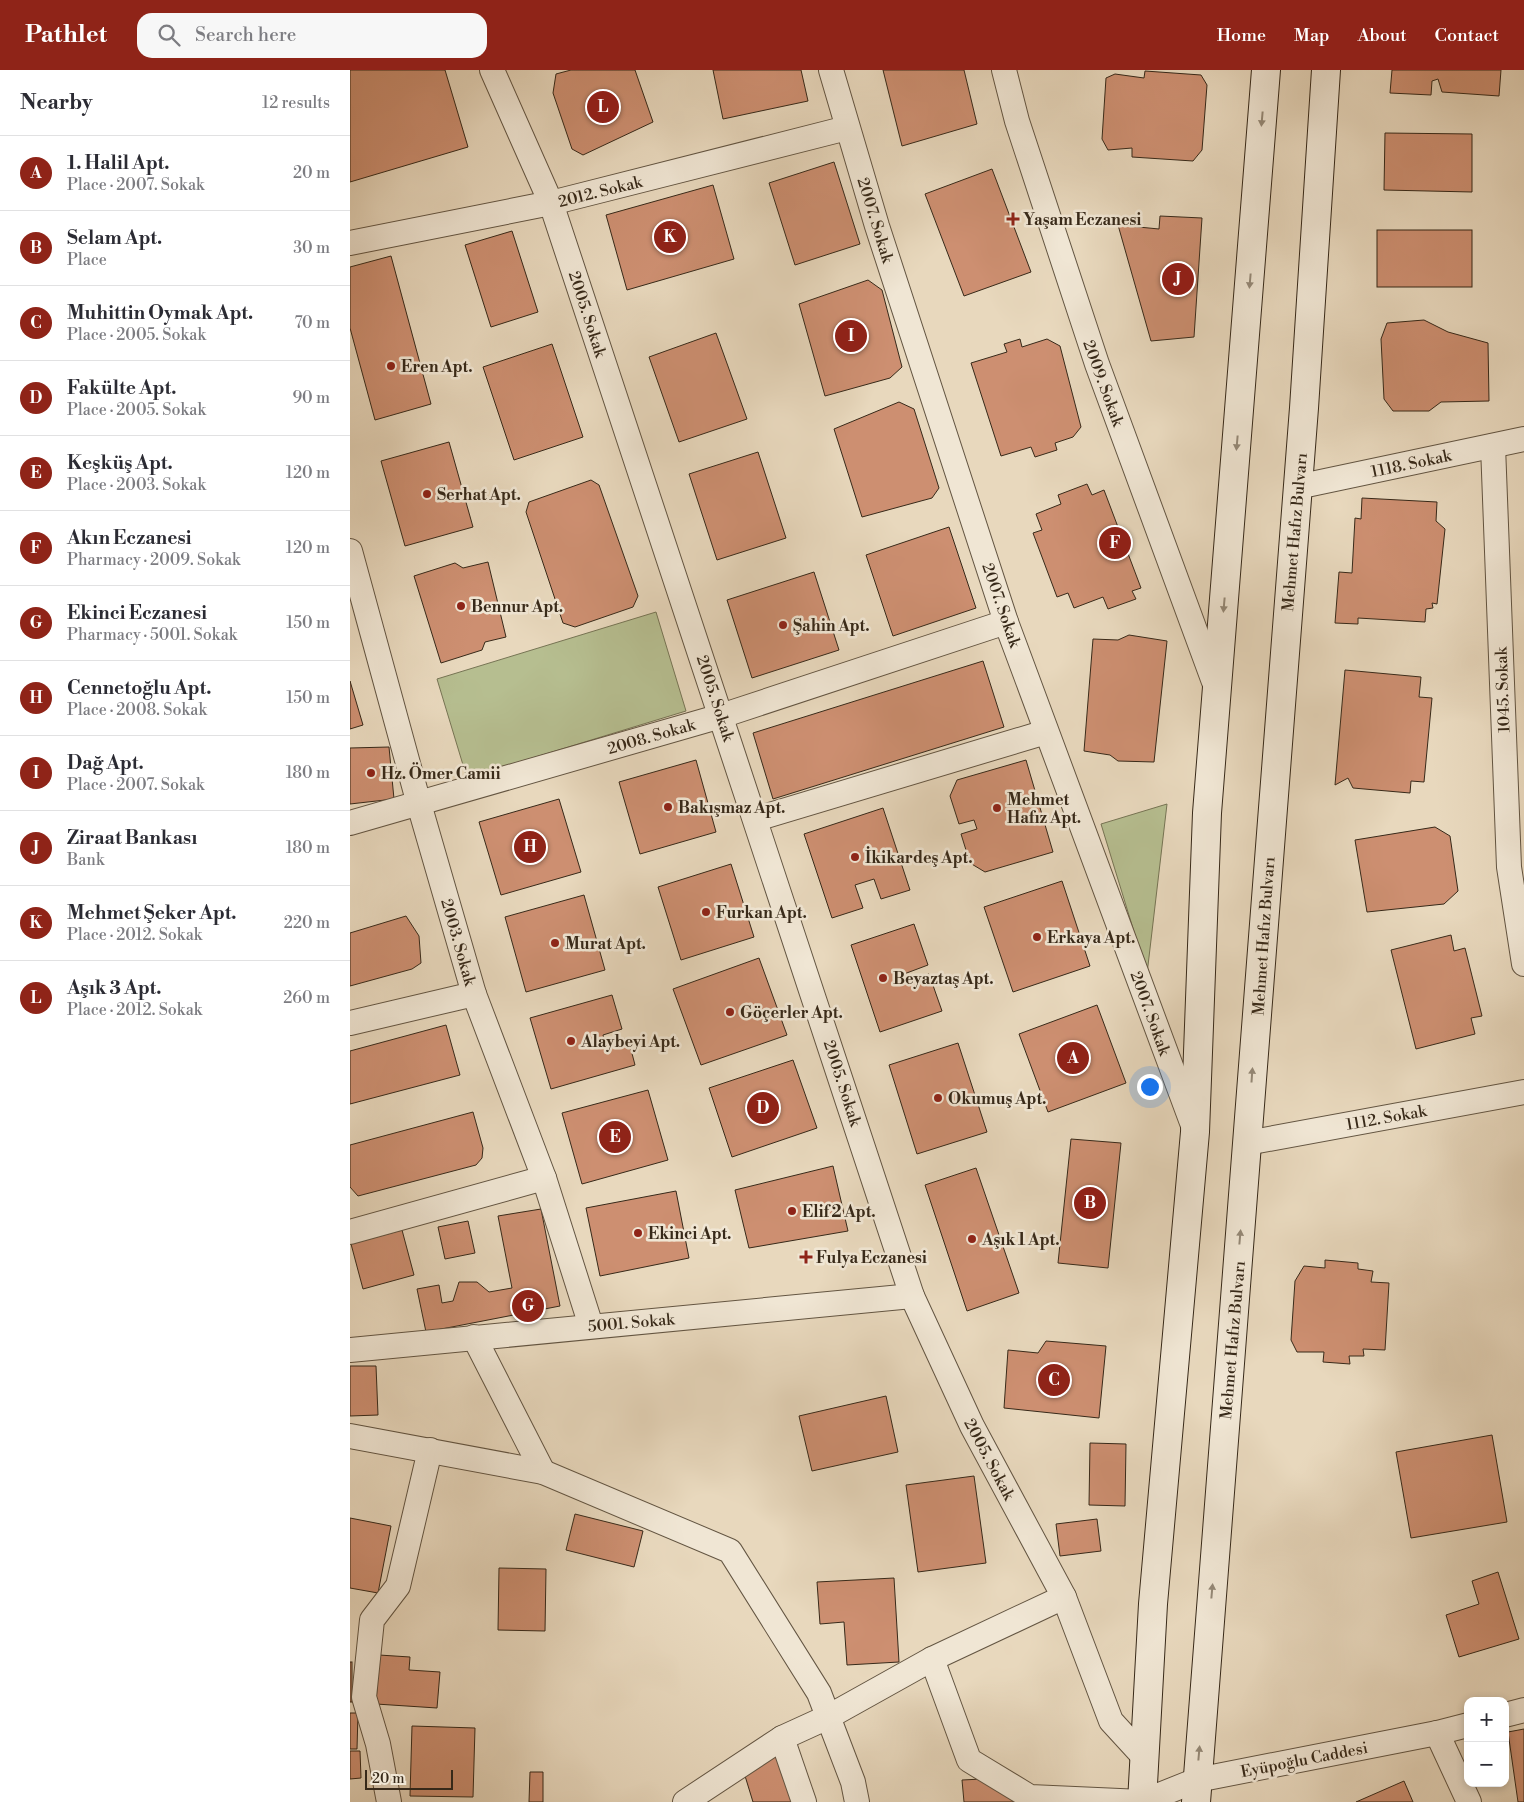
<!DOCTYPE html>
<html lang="en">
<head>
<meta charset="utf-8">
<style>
	:root { --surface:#fff; --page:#f7f7f7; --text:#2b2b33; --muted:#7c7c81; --line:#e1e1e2; --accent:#8f2418 }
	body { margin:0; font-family:"Libre Bodoni",serif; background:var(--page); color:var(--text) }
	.controls { position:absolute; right:15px; bottom:15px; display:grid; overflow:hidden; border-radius:10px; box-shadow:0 2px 8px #0003 }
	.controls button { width:45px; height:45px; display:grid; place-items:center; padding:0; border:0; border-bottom:1px solid var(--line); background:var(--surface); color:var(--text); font:25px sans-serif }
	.scale { position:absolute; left:15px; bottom:12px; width:88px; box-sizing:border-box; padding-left:5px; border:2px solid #372919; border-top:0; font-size:14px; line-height:18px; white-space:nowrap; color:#372919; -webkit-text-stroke:4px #f0e6d4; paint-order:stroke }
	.you { position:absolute; left:799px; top:1016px; width:18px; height:18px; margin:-12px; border:4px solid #fff; border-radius:50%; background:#1a73e8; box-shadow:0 0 0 8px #1a73e833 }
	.badge { display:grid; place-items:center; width:32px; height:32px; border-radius:50%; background:var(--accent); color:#fff; font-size:16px; font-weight:700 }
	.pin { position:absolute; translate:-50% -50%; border:2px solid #fff; box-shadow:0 1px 5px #0006 }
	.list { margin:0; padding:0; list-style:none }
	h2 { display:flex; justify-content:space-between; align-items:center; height:65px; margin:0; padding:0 20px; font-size:21px }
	h2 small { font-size:16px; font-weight:400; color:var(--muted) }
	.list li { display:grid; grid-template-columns:32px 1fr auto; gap:15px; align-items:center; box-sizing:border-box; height:75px; padding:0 20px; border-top:1px solid var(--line) }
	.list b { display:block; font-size:19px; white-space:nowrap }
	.list p { margin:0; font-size:16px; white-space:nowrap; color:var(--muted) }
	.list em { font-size:16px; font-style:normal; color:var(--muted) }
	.icon { flex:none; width:28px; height:28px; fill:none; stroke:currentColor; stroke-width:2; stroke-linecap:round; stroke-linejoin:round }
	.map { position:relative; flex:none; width:1174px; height:1732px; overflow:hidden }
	header { display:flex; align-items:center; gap:30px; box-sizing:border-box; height:70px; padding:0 25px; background:var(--accent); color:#fff }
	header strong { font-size:24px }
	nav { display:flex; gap:28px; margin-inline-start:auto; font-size:18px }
	.search { width:350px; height:45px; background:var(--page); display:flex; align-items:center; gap:12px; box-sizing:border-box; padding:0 18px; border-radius:15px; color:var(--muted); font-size:19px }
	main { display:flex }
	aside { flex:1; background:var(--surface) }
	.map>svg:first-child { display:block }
</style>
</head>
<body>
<header>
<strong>Pathlet</strong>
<div class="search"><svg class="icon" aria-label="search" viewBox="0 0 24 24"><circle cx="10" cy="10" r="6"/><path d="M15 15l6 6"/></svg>Search here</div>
<nav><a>Home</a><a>Map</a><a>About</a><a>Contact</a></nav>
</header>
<main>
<aside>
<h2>Nearby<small>12 results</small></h2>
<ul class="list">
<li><span class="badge">A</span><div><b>1. Halil Apt.</b><p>Place · 2007. Sokak</p></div><em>20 m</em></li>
<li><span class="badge">B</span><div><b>Selam Apt.</b><p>Place</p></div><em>30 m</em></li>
<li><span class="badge">C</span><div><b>Muhittin Oymak Apt.</b><p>Place · 2005. Sokak</p></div><em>70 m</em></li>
<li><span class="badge">D</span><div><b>Fakülte Apt.</b><p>Place · 2005. Sokak</p></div><em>90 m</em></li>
<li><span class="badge">E</span><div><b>Keşküş Apt.</b><p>Place · 2003. Sokak</p></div><em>120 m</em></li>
<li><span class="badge">F</span><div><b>Akın Eczanesi</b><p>Pharmacy · 2009. Sokak</p></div><em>120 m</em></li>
<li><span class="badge">G</span><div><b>Ekinci Eczanesi</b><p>Pharmacy · 5001. Sokak</p></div><em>150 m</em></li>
<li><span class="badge">H</span><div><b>Cennetoğlu Apt.</b><p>Place · 2008. Sokak</p></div><em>150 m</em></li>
<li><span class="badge">I</span><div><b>Dağ Apt.</b><p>Place · 2007. Sokak</p></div><em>180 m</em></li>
<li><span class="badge">J</span><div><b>Ziraat Bankası</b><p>Bank</p></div><em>180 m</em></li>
<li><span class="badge">K</span><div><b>Mehmet Şeker Apt.</b><p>Place · 2012. Sokak</p></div><em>220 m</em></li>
<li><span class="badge">L</span><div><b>Aşık 3 Apt.</b><p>Place · 2012. Sokak</p></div><em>260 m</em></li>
</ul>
</aside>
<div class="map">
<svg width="1174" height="1732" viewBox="0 0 1174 1732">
	<rect width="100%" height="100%" fill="#e8d8bd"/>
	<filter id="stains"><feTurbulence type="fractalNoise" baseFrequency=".004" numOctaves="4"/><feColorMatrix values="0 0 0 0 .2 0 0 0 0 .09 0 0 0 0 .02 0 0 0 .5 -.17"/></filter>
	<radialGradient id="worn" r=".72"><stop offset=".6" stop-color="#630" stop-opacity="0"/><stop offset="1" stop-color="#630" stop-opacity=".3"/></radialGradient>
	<g fill="#b6be90" stroke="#767454">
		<polygon points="306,542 336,641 117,708 87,609"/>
		<polygon points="817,734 797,904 751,754"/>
	</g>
	<g fill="#cd8f71" stroke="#372919">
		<polygon points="0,0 95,0 118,77 0,112"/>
		<polygon points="221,0 285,0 303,52 233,85 222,79 203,23 206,4"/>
		<polygon points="363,0 451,0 458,31 373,49"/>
		<polygon points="533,0 614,0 627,54 552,76"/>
		<polygon points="1042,0 1151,0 1149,26 1092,22 1088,9 1082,11 1081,25 1040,23"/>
		<polygon points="795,1 851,5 857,15 852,80 843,91 782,87 782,78 758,80 752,69 756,8 765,4 794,8"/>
		<polygon points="1035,63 1122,64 1122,122 1034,120"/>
		<polygon points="484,92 510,174 445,195 419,113"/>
		<polygon points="642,99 681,202 614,226 575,124"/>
		<polygon points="363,115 384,189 277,220 256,145"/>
		<polygon points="810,146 852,148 844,267 801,271 768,155 809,159"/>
		<rect x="1027" y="160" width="95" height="57"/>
		<polygon points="162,161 188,242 141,257 115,175"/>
		<polygon points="41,186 81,334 25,350 0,258 0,197"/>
		<polygon points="518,210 532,220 552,297 540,308 475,326 449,234"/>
		<polygon points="1074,250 1098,262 1138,273 1139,331 1091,332 1079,341 1043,341 1034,329 1031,269 1037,253"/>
		<polygon points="366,263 397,349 329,372 299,287"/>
		<polygon points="670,269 672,277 697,269 710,276 731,357 723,367 705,373 707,380 685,387 681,377 651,386 621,293 657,282 654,274"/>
		<polygon points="202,274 233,367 164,390 133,297"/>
		<polygon points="549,332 564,339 589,418 582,428 512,447 484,359"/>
		<polygon points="99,372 123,457 55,476 31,391"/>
		<polygon points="408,382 436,468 367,490 339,404"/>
		<polygon points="241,410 249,415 288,526 283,537 225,557 213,553 176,442 179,432"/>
		<polygon points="737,414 742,425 754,420 791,518 782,521 786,529 758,539 753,527 724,538 718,523 707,527 683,463 692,460 686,444 711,434 708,425"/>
		<polygon points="1012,428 1087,432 1086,451 1095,459 1087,534 1082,533 1083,538 1076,539 1075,552 1008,548 1008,554 985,553 989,502 1002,503 1005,448 1011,449"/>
		<polygon points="599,457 626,538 543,566 516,485"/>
		<polygon points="138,492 156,567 135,572 132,580 91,593 64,506 105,493 113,498"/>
		<polygon points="464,502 489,580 402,608 377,530"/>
		<polygon points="779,565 817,571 804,692 768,691 760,685 734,681 743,569 768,570"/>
		<polygon points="633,591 654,657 423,729 403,663"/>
		<polygon points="995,600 1071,607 1069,627 1082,628 1074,712 1061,711 1060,723 1003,718 998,708 985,715"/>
		<polygon points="0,611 13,655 0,659"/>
		<polygon points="39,677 44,729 0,734 0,678"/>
		<polygon points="346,690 366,762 290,784 269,712"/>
		<polygon points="676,690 703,782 635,802 620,793 611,764 627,759 624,750 609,754 600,726 607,710"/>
		<polygon points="209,729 231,802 151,825 129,752"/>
		<polygon points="533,738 560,820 531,829 524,809 505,815 513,838 482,848 454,764"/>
		<polygon points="1085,757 1100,766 1108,821 1094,834 1017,842 1005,770"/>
		<polygon points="381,794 404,867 331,890 308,817"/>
		<polygon points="712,811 740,896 663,922 634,837"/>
		<polygon points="234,825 255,900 176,922 155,847"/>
		<polygon points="56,846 69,866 71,893 62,899 0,916 0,863"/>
		<polygon points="564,854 578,895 554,904 556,911 579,904 592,941 530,962 501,875"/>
		<polygon points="1101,865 1104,881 1115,878 1132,946 1121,948 1125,964 1066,979 1041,880"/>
		<polygon points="409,888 437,965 351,995 323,919"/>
		<polygon points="262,925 272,959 253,965 255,974 278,968 285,995 201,1019 180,948"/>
		<polygon points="747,935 776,1013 698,1042 669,964"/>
		<polygon points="96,955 110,1005 0,1034 0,981"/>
		<polygon points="608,973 637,1062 567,1084 539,995"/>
		<polygon points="443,990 467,1058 382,1087 359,1018"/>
		<polygon points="298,1020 318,1090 232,1114 212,1043"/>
		<polygon points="123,1042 133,1078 132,1088 126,1095 8,1126 0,1117 0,1075"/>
		<polygon points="721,1069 771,1073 758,1198 708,1193"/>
		<polygon points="483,1096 498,1161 399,1178 385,1120"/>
		<polygon points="626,1098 669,1223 617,1241 575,1115"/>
		<polygon points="326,1121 339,1188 250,1206 236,1138"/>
		<polygon points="191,1139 210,1236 76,1262 67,1219 89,1215 92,1233 103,1231 109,1212 127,1212 139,1222 162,1218 148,1146"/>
		<polygon points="118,1151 125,1183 95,1189 88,1157"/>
		<polygon points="52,1160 64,1205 13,1219 1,1174"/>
		<polygon points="975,1190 1008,1193 1008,1199 1023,1201 1021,1212 1039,1213 1035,1280 1013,1279 1014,1286 999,1286 1000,1294 973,1292 974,1282 947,1282 941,1270 945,1211 954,1196 975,1198"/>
		<polygon points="696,1271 756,1276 749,1348 654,1338 658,1280 688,1283"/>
		<polygon points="0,1296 26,1296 28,1345 0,1346"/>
		<polygon points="536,1326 548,1382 462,1401 449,1346"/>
		<polygon points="1142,1365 1157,1452 1061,1468 1046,1382"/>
		<polygon points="740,1373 776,1374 775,1436 739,1435"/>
		<polygon points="624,1406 636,1493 568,1502 556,1415"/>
		<polygon points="225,1444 293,1461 284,1497 216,1480"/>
		<polygon points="0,1448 41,1456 28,1523 0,1518"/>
		<polygon points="747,1449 751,1481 710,1486 706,1454"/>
		<polygon points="149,1498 196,1499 195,1561 148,1560"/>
		<polygon points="1148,1502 1169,1569 1109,1587 1096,1545 1129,1534 1122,1511"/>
		<polygon points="544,1508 549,1592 497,1595 494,1552 470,1554 467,1512"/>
		<polygon points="29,1585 60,1587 59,1600 90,1602 87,1638 26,1634"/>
		<rect x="0" y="1592" width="2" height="40"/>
		<polygon points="0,1643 8,1643 7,1679 0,1679"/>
		<polygon points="62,1656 125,1658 123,1727 60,1726"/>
		<polygon points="1174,1659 1174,1732 1168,1732 1158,1662"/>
		<polygon points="0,1681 10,1681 11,1708 0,1709"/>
		<polygon points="429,1685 450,1732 403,1732 392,1696"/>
		<polygon points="180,1702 193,1702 193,1732 179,1732"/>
		<polygon points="632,1709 662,1728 663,1732 614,1732 612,1710"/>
		<polygon points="1054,1711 1063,1732 1006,1732"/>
	</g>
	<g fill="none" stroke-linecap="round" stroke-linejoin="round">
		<g stroke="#635542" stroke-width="26">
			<g id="street">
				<polyline points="142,0 201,133 562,1226 622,1356 714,1527 761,1651 794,1687"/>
				<polyline points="481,0 527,156 656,552 844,1058"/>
				<polyline points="654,0 667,51 747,294 867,620"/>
				<polyline points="0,173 201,133 497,58"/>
				<polyline points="1143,376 1159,797 1174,894"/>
				<polyline points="947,417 1174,369"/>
				<polyline points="0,481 69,734 124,924 194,1108 241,1256"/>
				<polyline points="406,749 696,662"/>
				<polyline points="0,753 371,646 656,552"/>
				<polyline points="0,953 124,924"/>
				<polyline points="897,1073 1174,1022"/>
				<polyline points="0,1162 194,1108"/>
				<polyline points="124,1267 193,1402"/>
				<polyline points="0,1280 562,1226"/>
				<polyline points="0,1366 193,1402 380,1481 469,1623 503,1712 507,1732"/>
				<polyline points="582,1589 619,1690 680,1727 792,1732 847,1710 1087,1663 1118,1655"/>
				<polyline points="1155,1645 1174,1640"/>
				<polyline points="1087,1663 1119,1732"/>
				<polyline points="432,1668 454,1732"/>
				<polyline points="39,1732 28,1674 14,1627 22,1550 48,1516 80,1380"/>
				<polyline points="335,1732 432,1668 478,1647 582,1589 714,1527"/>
			</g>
		</g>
		<g stroke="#372919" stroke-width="30">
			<g id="secondary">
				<polyline points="792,1732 803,1534 845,1062 857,743 916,0"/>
				<polyline points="846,1732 954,338 976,0"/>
			</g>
		</g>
		<use href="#street" stroke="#f0e6d4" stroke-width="24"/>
		<use href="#secondary" stroke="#f0e6d4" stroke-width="28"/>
	</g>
	<defs><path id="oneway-solid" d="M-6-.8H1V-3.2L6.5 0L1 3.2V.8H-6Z" transform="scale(1.25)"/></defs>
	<g fill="#948876">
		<use href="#oneway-solid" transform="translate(912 49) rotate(95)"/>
		<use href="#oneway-solid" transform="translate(900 211) rotate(95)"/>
		<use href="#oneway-solid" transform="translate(887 373) rotate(95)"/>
		<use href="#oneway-solid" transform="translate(874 535) rotate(95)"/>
		<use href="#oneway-solid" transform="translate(902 1005) rotate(-86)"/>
		<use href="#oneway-solid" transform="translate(890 1167) rotate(-85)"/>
		<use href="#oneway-solid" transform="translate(862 1521) rotate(-85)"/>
		<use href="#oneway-solid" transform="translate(849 1683) rotate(-85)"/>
	</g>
	<g fill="#8f2418" stroke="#f0e6d4" stroke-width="2">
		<path d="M660.5 141.5h5v5h5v5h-5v5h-5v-5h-5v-5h5z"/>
		<circle cx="41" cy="296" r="5"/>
		<circle cx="77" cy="424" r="5"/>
		<circle cx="111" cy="536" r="5"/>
		<circle cx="433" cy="555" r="5"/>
		<circle cx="21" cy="703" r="5"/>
		<circle cx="318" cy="737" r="5"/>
		<circle cx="647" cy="738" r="5"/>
		<circle cx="505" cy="787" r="5"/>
		<circle cx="356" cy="842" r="5"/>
		<circle cx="687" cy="867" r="5"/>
		<circle cx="205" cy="873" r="5"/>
		<circle cx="533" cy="908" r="5"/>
		<circle cx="380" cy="942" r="5"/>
		<circle cx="221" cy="971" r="5"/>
		<circle cx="588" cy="1028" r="5"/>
		<circle cx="442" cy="1141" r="5"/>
		<circle cx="288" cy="1163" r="5"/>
		<circle cx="622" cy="1169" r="5"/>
		<path d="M453.5 1179.5h5v5h5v5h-5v5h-5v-5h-5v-5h5z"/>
	</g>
	<g text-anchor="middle" stroke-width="5" stroke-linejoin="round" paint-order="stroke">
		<g font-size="16" fill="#372919" stroke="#f0e6d4">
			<text transform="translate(250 121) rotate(-14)" y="6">2012. Sokak</text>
			<text transform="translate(526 150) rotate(73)" y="6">2007. Sokak</text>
			<text transform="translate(238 244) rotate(72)" y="6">2005. Sokak</text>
			<text transform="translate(754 313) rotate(70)" y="6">2009. Sokak</text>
			<text transform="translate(1061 393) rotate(-12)" y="6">1118. Sokak</text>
			<text transform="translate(944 462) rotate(-85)" y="6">Mehmet Hafız Bulvarı</text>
			<text transform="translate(652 535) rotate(71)" y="6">2007. Sokak</text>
			<text transform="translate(1152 620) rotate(-92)" y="6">1045. Sokak</text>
			<text transform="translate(366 628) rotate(72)" y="6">2005. Sokak</text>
			<text transform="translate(301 666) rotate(-16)" y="6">2008. Sokak</text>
			<text transform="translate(913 866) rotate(-86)" y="6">Mehmet Hafız Bulvarı</text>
			<text transform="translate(109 872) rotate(74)" y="6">2003. Sokak</text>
			<text transform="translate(801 943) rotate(70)" y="6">2007. Sokak</text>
			<text transform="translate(493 1013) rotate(72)" y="6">2005. Sokak</text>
			<text transform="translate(1036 1047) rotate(-10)" y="6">1112. Sokak</text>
			<text transform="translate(281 1252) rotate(-5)" y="6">5001. Sokak</text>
			<text transform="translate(882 1270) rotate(-85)" y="6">Mehmet Hafız Bulvarı</text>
			<text transform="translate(640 1389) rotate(62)" y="6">2005. Sokak</text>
			<text transform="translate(954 1689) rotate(-11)" y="6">Eyüpoğlu Caddesi</text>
		</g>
		<g font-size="16" font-weight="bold" fill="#372919" stroke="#f0e6d4" text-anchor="start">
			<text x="673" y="155">Yaşam Eczanesi</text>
			<text x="51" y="302">Eren Apt.</text>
			<text x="87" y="430">Serhat Apt.</text>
			<text x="121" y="542">Bennur Apt.</text>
			<text x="443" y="561">Şahin Apt.</text>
			<text x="31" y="709">Hz. Ömer Camii</text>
			<text x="657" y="735">Mehmet<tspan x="657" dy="18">Hafız Apt.</tspan></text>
			<text x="328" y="743">Bakışmaz Apt.</text>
			<text x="515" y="793">İkikardeş Apt.</text>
			<text x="366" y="848">Furkan Apt.</text>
			<text x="697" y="873">Erkaya Apt.</text>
			<text x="215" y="879">Murat Apt.</text>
			<text x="543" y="914">Beyaztaş Apt.</text>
			<text x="390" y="948">Göçerler Apt.</text>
			<text x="231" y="977">Alaybeyi Apt.</text>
			<text x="598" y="1034">Okumuş Apt.</text>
			<text x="452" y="1147">Elif 2 Apt.</text>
			<text x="298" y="1169">Ekinci Apt.</text>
			<text x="632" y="1175">Aşık 1 Apt.</text>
			<text x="466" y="1193">Fulya Eczanesi</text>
		</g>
	</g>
	<rect width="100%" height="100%" filter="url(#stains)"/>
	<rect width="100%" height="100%" fill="url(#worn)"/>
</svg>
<div class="controls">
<button>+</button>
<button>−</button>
</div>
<div class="scale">20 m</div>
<div class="you"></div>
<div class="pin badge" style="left:723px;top:988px">A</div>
<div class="pin badge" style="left:740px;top:1133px">B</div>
<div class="pin badge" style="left:704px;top:1310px">C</div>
<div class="pin badge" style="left:413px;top:1038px">D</div>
<div class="pin badge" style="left:265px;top:1067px">E</div>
<div class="pin badge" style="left:765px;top:473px">F</div>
<div class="pin badge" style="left:178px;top:1236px">G</div>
<div class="pin badge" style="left:180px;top:777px">H</div>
<div class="pin badge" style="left:501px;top:266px">I</div>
<div class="pin badge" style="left:828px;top:209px">J</div>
<div class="pin badge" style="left:320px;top:167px">K</div>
<div class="pin badge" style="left:253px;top:37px">L</div>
</div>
</main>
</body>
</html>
